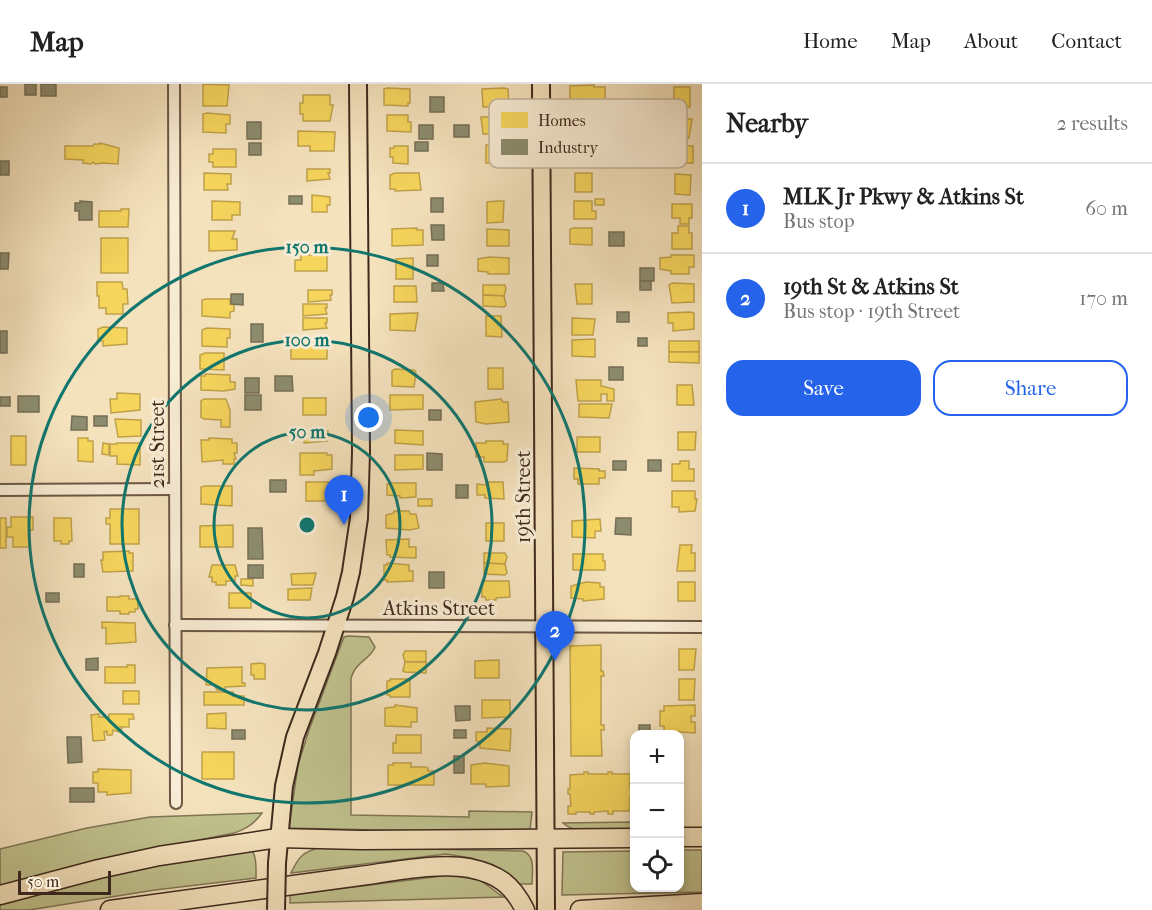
<!DOCTYPE html>
<html lang="en">
<head>
<meta charset="utf-8">
<style>
	:root { --surface:#fff; --page:#f6f6f6; --text:#222; --muted:#767676; --line:#e0e0e0; --accent:#2563eb }
	body { margin:0; font-family:"IM FELL French Canon",serif; background:var(--page); color:var(--text) }
	.controls { position:absolute; right:18px; bottom:18px; display:grid; overflow:hidden; border-radius:12px; box-shadow:0 3px 9px #0003 }
	.controls button { width:54px; height:54px; display:grid; place-items:center; padding:0; border:0; border-bottom:2px solid var(--line); background:var(--surface); color:var(--text); font:30px sans-serif }
	.scale { position:absolute; left:18px; bottom:15px; width:93px; box-sizing:border-box; padding-left:6px; border:3px solid #3f291d; border-top:0; font-size:16px; line-height:21px; white-space:nowrap; color:#3f291d; -webkit-text-stroke:4px #f8ecd4; paint-order:stroke }
	.you { position:absolute; left:369px; top:334px; width:21px; height:21px; margin:-15px; border:4px solid #fff; border-radius:50%; background:#1a73e8; box-shadow:0 0 0 9px #1a73e833 }
	.badge { display:grid; place-items:center; width:39px; height:39px; border-radius:50%; background:var(--accent); color:#fff; font-size:20px; font-weight:700 }
	.pin { position:absolute; translate:-50% -50px; filter:drop-shadow(0 2px 3px #0008) }
	.pin::after { content:''; position:absolute; top:32px; width:21px; height:18px; background:inherit; clip-path:polygon(0 0,100% 0,50% 100%) }
	.list { margin:0; padding:0; list-style:none }
	h2 { display:flex; justify-content:space-between; align-items:center; height:78px; margin:0; padding:0 24px; font-size:26px }
	h2 small { font-size:20px; font-weight:400; color:var(--muted) }
	.list li { display:grid; grid-template-columns:39px 1fr auto; gap:18px; align-items:center; box-sizing:border-box; height:90px; padding:0 24px; border-top:2px solid var(--line) }
	.list b { display:block; font-size:22px; white-space:nowrap }
	.list p { margin:0; font-size:20px; white-space:nowrap; color:var(--muted) }
	.list em { font-size:20px; font-style:normal; color:var(--muted) }
	.actions { display:flex; gap:12px; padding:18px 24px }
	.actions a { flex:1; padding:14px 0; border:2px solid var(--accent); border-radius:18px; text-align:center; font-size:21px; color:var(--accent) }
	.actions .main { background:var(--accent); color:#fff }
	.icon { flex:none; width:33px; height:33px; fill:none; stroke:currentColor; stroke-width:2; stroke-linecap:round; stroke-linejoin:round }
	.map { position:relative; flex:none; width:702px; height:826px; overflow:hidden }
	header { display:flex; align-items:center; gap:36px; box-sizing:border-box; height:84px; padding:0 30px; background:var(--surface); border-bottom:2px solid var(--line) }
	header strong { font-size:28px }
	nav { display:flex; gap:33px; margin-inline-start:auto; font-size:21px }
	main { display:flex }
	aside { flex:1; background:var(--surface) }
	.map>svg:first-child { display:block }
</style>
</head>
<body>
<header>
<strong>Map</strong>
<nav><a>Home</a><a>Map</a><a>About</a><a>Contact</a></nav>
</header>
<main>
<div class="map">
<svg width="702" height="826" viewBox="0 0 702 826">
	<rect width="100%" height="100%" fill="#f4e2bd"/>
	<filter id="stains"><feTurbulence type="fractalNoise" baseFrequency=".00333" numOctaves="4"/><feColorMatrix values="0 0 0 0 .2 0 0 0 0 .09 0 0 0 0 .02 0 0 0 .5 -.17"/></filter>
	<radialGradient id="worn" r=".72"><stop offset=".6" stop-color="#630" stop-opacity="0"/><stop offset="1" stop-color="#630" stop-opacity=".3"/></radialGradient>
	<g fill="#c0c28e" stroke="#807656" stroke-width="1.5">
		<path d="M348 552 369 553 375 563C370 576 356 577 351 594V731L469 733V727L532 728 530 746 520 749 289 744 298 681 309 646 342 558 344 553Z"/>
		<path d="M262 729C254 740 246 745 234 749L99 776 0 802V765L87 744 150 733Z"/>
		<path d="M634 738V746C615 747 578 753 563 739Z"/>
		<path d="M250 763C257 772 256 783 256 794L155 806 29 826H0V818L104 791Z"/>
		<path d="M321 763 523 767C536 772 532 788 532 800H518L493 781 471 774 446 770 291 789C299 772 303 768 321 763Z"/>
		<polygon points="680,766 702,766 702,808 562,811 563,768 634,767 634,804 680,804"/>
		<polygon points="450,791 480,796 503,813 290,819 290,811"/>
	</g>
	<g fill="#f6d55c" stroke="#bfa149" stroke-width="1.5">
		<polygon points="203,0 229,1 227,22 203,22"/>
		<polygon points="594,1 594,3 605,3 605,20 570,20 570,2"/>
		<rect x="674" y="3" width="16" height="20"/>
		<polygon points="387,4 410,5 410,19 408,19 408,22 384,21 384,5"/>
		<polygon points="504,4 508,5 509,22 483,23 482,5"/>
		<polygon points="303,11 330,11 330,21 333,21 330,37 303,37 303,30 300,30 300,19 303,19"/>
		<polygon points="207,29 230,31 230,40 226,40 226,49 203,48 203,30"/>
		<polygon points="387,31 408,31 408,38 411,38 411,48 387,47"/>
		<polygon points="481,33 508,33 508,50 483,50"/>
		<polygon points="674,35 692,35 689,54 673,54"/>
		<polygon points="298,47 335,48 334,67 310,67 310,62 298,62"/>
		<polygon points="100,59 119,64 118,80 103,79 95,80 93,78 91,80 83,79 83,76 65,75 65,62 93,62 94,60 100,60"/>
		<polygon points="486,61 508,62 508,78 486,79"/>
		<polygon points="670,61 693,62 693,79 670,79 670,74 664,74 664,67 668,67 668,62"/>
		<polygon points="394,62 408,62 408,80 393,79 393,73 390,73 390,64 394,64"/>
		<polygon points="213,65 236,65 236,83 213,83 213,78 209,78 209,70 213,70"/>
		<polygon points="307,85 330,85 330,89 328,89 330,95 307,97"/>
		<polygon points="204,89 231,90 231,100 227,100 228,106 204,106"/>
		<polygon points="395,89 419,89 421,106 395,107 395,105 390,105 390,91"/>
		<rect x="575" y="89" width="17" height="19"/>
		<polygon points="675,90 691,91 690,111 675,110"/>
		<polygon points="312,111 330,113 330,121 327,121 327,128 312,128"/>
		<rect x="595" y="115" width="9" height="6"/>
		<polygon points="212,117 240,118 240,131 232,131 232,136 212,136"/>
		<polygon points="498,117 504,117 503,138 487,139 487,118"/>
		<polygon points="574,117 592,117 592,127 596,127 596,135 574,135"/>
		<polygon points="672,120 692,120 692,134 689,134 689,140 680,140 680,134 672,134"/>
		<polygon points="121,125 129,125 128,143 99,143 99,127 121,127"/>
		<polygon points="678,142 689,142 689,149 692,149 692,165 672,165 672,149 678,149"/>
		<polygon points="417,144 417,146 423,146 423,161 392,162 392,145"/>
		<polygon points="574,144 592,144 592,161 570,160 570,145"/>
		<polygon points="487,145 509,146 509,162 487,162"/>
		<polygon points="209,147 235,147 232,155 237,155 237,166 209,167"/>
		<rect x="101" y="154" width="27" height="35"/>
		<polygon points="301,171 327,171 327,187 295,187 295,176 301,176"/>
		<polygon points="671,171 694,171 694,183 689,183 689,190 671,190 671,187 660,185 660,174 671,173"/>
		<polygon points="489,173 509,174 509,190 488,190 488,188 478,187 478,175"/>
		<polygon points="413,174 413,195 396,195 396,175"/>
		<polygon points="97,198 122,198 123,205 127,205 128,220 123,220 123,230 106,230 106,224 99,224 99,212 97,212"/>
		<polygon points="672,199 694,200 694,218 672,219 669,201"/>
		<polygon points="575,200 592,200 592,220 577,220"/>
		<polygon points="483,201 505,201 506,205 504,212 483,211"/>
		<polygon points="394,202 416,202 417,218 394,218"/>
		<polygon points="308,206 332,206 332,211 330,211 331,216 308,218"/>
		<polygon points="483,211 504,212 506,221 504,223 483,222"/>
		<polygon points="206,215 230,215 230,220 234,220 234,227 230,228 230,234 202,232 202,216"/>
		<polygon points="303,220 327,220 327,224 325,224 327,230 303,232"/>
		<polygon points="690,228 694,229 694,245 673,247 673,239 668,239 668,229"/>
		<polygon points="415,229 418,229 415,247 390,246 390,230"/>
		<polygon points="486,232 501,232 502,253 486,252"/>
		<polygon points="303,234 327,234 327,239 325,239 327,244 303,246"/>
		<polygon points="572,234 595,235 593,251 572,251"/>
		<polygon points="103,243 127,244 127,260 103,262 103,257 98,257 98,245"/>
		<polygon points="207,244 230,245 230,254 227,254 227,263 202,262 202,246"/>
		<polygon points="595,255 595,273 572,272 572,256"/>
		<rect x="669" y="257" width="30" height="11"/>
		<polygon points="323,258 327,259 327,275 291,275 291,260"/>
		<polygon points="669,268 699,268 699,279 669,278"/>
		<polygon points="205,269 224,269 224,286 200,285 200,271"/>
		<rect x="488" y="284" width="15" height="21"/>
		<polygon points="395,285 414,286 416,288 414,303 392,302 392,287"/>
		<polygon points="205,290 230,291 230,298 235,298 235,305 224,307 201,306 201,292 205,292"/>
		<polygon points="576,296 601,296 601,302 614,305 614,317 607,317 607,310 601,310 601,317 578,317"/>
		<polygon points="677,301 692,301 694,321 677,321"/>
		<polygon points="117,309 140,310 140,326 111,329 110,315 117,315"/>
		<polygon points="390,311 423,311 423,325 390,326"/>
		<rect x="303" y="314" width="23" height="17"/>
		<polygon points="204,315 226,315 230,326 230,343 221,343 221,336 204,335 201,333 201,317"/>
		<polygon points="501,315 503,318 508,318 509,338 486,340 476,338 475,318"/>
		<polygon points="579,320 612,320 609,334 579,333"/>
		<polygon points="115,335 141,336 141,352 118,353"/>
		<polygon points="395,346 423,347 423,361 395,359"/>
		<polygon points="304,347 328,347 328,352 325,352 327,357 304,359"/>
		<polygon points="678,348 696,348 695,366 678,366"/>
		<rect x="11" y="352" width="15" height="29"/>
		<rect x="577" y="353" width="23" height="15"/>
		<polygon points="78,354 88,354 88,357 93,357 93,378 78,377"/>
		<polygon points="209,354 232,355 232,359 237,359 237,369 234,369 236,375 234,375 234,380 223,380 223,376 202,378 201,356 209,356"/>
		<polygon points="486,357 503,357 503,360 508,360 507,376 504,378 484,378 484,373 476,373 476,359 486,359"/>
		<polygon points="103,359 109,360 109,371 102,370"/>
		<polygon points="117,359 140,359 140,381 117,380 117,372 110,372 110,360 117,360"/>
		<polygon points="300,369 327,369 327,371 332,371 332,385 314,387 314,391 300,391"/>
		<polygon points="395,371 423,371 423,385 395,386"/>
		<polygon points="680,377 689,377 689,385 694,385 694,397 672,397 672,380 680,380"/>
		<polygon points="574,384 599,385 599,387 605,387 605,394 599,394 599,400 578,400 578,395 574,395"/>
		<rect x="306" y="398" width="26" height="19"/>
		<polygon points="486,398 503,398 504,415 485,414 485,411 477,411 477,400 486,401"/>
		<polygon points="391,399 416,399 416,413 400,414 400,412 387,411 387,400"/>
		<polygon points="205,402 232,402 232,422 201,420 201,403"/>
		<polygon points="672,407 695,407 695,415 697,415 695,427 679,428 679,423 672,423"/>
		<rect x="418" y="415" width="14" height="7"/>
		<polygon points="110,425 139,425 139,460 110,460 110,440 106,440 106,434 110,434"/>
		<polygon points="394,427 409,427 410,430 416,430 419,444 410,446 386,444 386,431 394,429"/>
		<polygon points="11,433 33,433 33,446 29,446 29,463 13,463 13,453 7,453 7,443 11,443"/>
		<rect x="0" y="434" width="6" height="30"/>
		<polygon points="54,434 71,434 72,457 69,457 69,460 61,460 61,457 54,457"/>
		<polygon points="600,435 601,447 595,447 595,454 572,453 572,437"/>
		<rect x="486" y="439" width="18" height="18"/>
		<polygon points="233,441 233,463 200,463 200,442"/>
		<polygon points="409,455 409,463 416,463 416,474 390,473 390,471 387,471 386,456"/>
		<polygon points="680,461 692,461 691,469 695,469 695,487 677,487"/>
		<polygon points="129,467 129,469 133,469 133,487 103,488 101,476 103,476 103,468"/>
		<polygon points="484,469 505,469 507,473 505,480 484,479"/>
		<polygon points="573,470 603,470 603,477 605,477 605,486 573,486"/>
		<polygon points="387,479 409,481 409,487 413,487 413,497 387,498 387,496 384,496 384,481 387,481"/>
		<polygon points="484,479 505,480 507,489 505,491 484,490"/>
		<polygon points="212,481 235,481 238,492 235,492 235,497 226,497 226,501 216,501 216,498 212,498 212,493 209,493"/>
		<polygon points="316,489 313,501 292,501 291,490"/>
		<polygon points="241,495 253,495 253,502 241,501"/>
		<polygon points="485,497 509,497 510,513 496,514 496,516 486,516 485,513 482,513 482,498"/>
		<polygon points="586,498 600,499 600,503 604,503 604,515 583,517 583,515 571,514 571,502"/>
		<rect x="678" y="498" width="17" height="19"/>
		<polygon points="312,504 310,516 288,516 288,505"/>
		<rect x="229" y="509" width="22" height="15"/>
		<polygon points="120,512 129,512 129,515 138,515 138,525 135,525 135,528 129,528 129,530 120,530 120,527 107,527 107,513 120,513"/>
		<polygon points="102,538 135,539 136,558 106,560 106,544 102,544"/>
		<polygon points="601,561 601,587 603,587 604,592 601,592 601,641 604,641 604,646 601,646 602,672 571,672 570,562"/>
		<polygon points="679,565 696,565 694,586 679,586"/>
		<polygon points="405,567 426,567 426,578 405,578 403,571"/>
		<polygon points="499,576 499,594 475,594 475,577"/>
		<polygon points="405,578 426,578 426,589 405,588 403,587"/>
		<polygon points="260,579 265,580 265,595 254,595 254,591 251,591 251,580"/>
		<polygon points="127,581 135,581 135,599 105,599 105,583 127,583"/>
		<polygon points="242,583 242,599 245,599 245,602 225,603 225,606 217,606 214,601 206,601 207,584"/>
		<polygon points="390,595 410,595 410,613 390,613 390,611 387,611 387,597 390,597"/>
		<polygon points="679,595 695,595 694,616 679,616"/>
		<rect x="123" y="607" width="16" height="13"/>
		<polygon points="204,608 233,608 233,612 244,612 244,621 204,621"/>
		<polygon points="482,616 510,616 510,633 482,634"/>
		<polygon points="395,621 417,624 417,638 411,638 411,643 385,642 385,624 395,623"/>
		<polygon points="695,621 695,632 691,632 691,638 695,638 695,649 664,647 664,642 660,642 660,627 664,627 664,622"/>
		<polygon points="226,629 226,645 207,644 207,630"/>
		<polygon points="99,630 99,633 109,633 109,630 133,630 134,635 129,635 129,643 120,643 122,645 119,648 113,646 112,651 107,651 107,647 104,648 105,656 93,657 91,631"/>
		<polygon points="487,644 511,645 510,667 480,664 480,658 476,657 476,648 487,648"/>
		<polygon points="396,651 421,651 421,669 393,669 393,659 396,659"/>
		<rect x="202" y="668" width="32" height="27"/>
		<polygon points="393,679 411,679 411,683 425,683 428,684 428,687 434,687 434,701 388,701 388,681 393,681"/>
		<polygon points="485,679 509,682 509,702 486,703 486,700 471,700 471,681"/>
		<polygon points="98,685 131,686 131,709 107,711 107,708 98,708 98,699 93,699 93,688 98,688"/>
		<polygon points="584,688 588,688 588,690 608,690 608,688 612,688 612,690 630,690 630,705 634,705 634,713 630,713 630,727 613,727 613,730 608,730 608,727 594,728 594,730 590,730 590,728 576,728 576,730 568,730 568,722 571,722 570,710 568,710 568,705 570,705 570,691 584,690"/>
	</g>
	<g fill="#8c8c6e" stroke="#756e56" stroke-width="1.5">
		<rect x="25" y="0" width="11" height="11"/>
		<rect x="41" y="0" width="15" height="12"/>
		<rect x="0" y="3" width="7" height="10"/>
		<rect x="430" y="13" width="14" height="15"/>
		<rect x="247" y="38" width="14" height="17"/>
		<rect x="419" y="41" width="14" height="14"/>
		<rect x="454" y="41" width="15" height="12"/>
		<rect x="415" y="58" width="13" height="9"/>
		<rect x="249" y="59" width="12" height="12"/>
		<rect x="0" y="77" width="9" height="14"/>
		<rect x="289" y="112" width="13" height="8"/>
		<rect x="431" y="114" width="12" height="14"/>
		<polygon points="80,117 92,118 92,136 79,136 79,127 75,127 75,119 80,119"/>
		<polygon points="431,141 444,141 444,156 432,156"/>
		<rect x="609" y="148" width="15" height="14"/>
		<polygon points="0,169 9,169 8,185 0,185"/>
		<rect x="427" y="171" width="11" height="11"/>
		<rect x="640" y="184" width="14" height="13"/>
		<rect x="640" y="197" width="11" height="9"/>
		<polygon points="432,199 443,199 444,207 432,207"/>
		<polygon points="231,210 243,210 243,221 231,220"/>
		<rect x="617" y="228" width="12" height="10"/>
		<rect x="251" y="240" width="12" height="18"/>
		<rect x="0" y="247" width="7" height="22"/>
		<rect x="638" y="254" width="9" height="8"/>
		<rect x="609" y="283" width="14" height="13"/>
		<polygon points="275,292 292,292 293,307 275,307"/>
		<rect x="245" y="294" width="14" height="15"/>
		<rect x="245" y="311" width="16" height="15"/>
		<rect x="18" y="312" width="21" height="16"/>
		<rect x="0" y="313" width="10" height="9"/>
		<rect x="429" y="326" width="12" height="10"/>
		<polygon points="72,332 87,333 87,346 71,346"/>
		<rect x="94" y="332" width="13" height="10"/>
		<polygon points="427,369 442,370 442,386 427,386"/>
		<rect x="648" y="376" width="13" height="11"/>
		<rect x="613" y="377" width="13" height="9"/>
		<rect x="270" y="396" width="16" height="12"/>
		<rect x="456" y="401" width="12" height="13"/>
		<polygon points="616,434 631,434 631,451 615,450"/>
		<polygon points="248,444 262,444 263,475 248,475"/>
		<rect x="74" y="480" width="10" height="13"/>
		<rect x="248" y="481" width="15" height="13"/>
		<rect x="429" y="488" width="15" height="16"/>
		<rect x="46" y="509" width="13" height="9"/>
		<polygon points="98,574 98,586 86,586 86,575"/>
		<polygon points="455,622 470,622 470,636 456,637"/>
		<rect x="639" y="641" width="11" height="9"/>
		<rect x="232" y="646" width="13" height="9"/>
		<rect x="454" y="646" width="12" height="8"/>
		<polygon points="67,653 81,653 82,678 68,679"/>
		<rect x="454" y="672" width="10" height="17"/>
		<rect x="70" y="704" width="24" height="14"/>
	</g>
	<g fill="none" stroke-linecap="round" stroke-linejoin="round">
		<g stroke="#6c5745" stroke-width="14">
			<g id="minor">
				<polyline points="174,0 176,719"/>
				<polyline points="0,406 175,405"/>
				<polyline points="175,541 702,543"/>
			</g>
		</g>
		<g stroke="#3f291d" stroke-width="20">
			<g id="primary">
				<polyline points="541,0 546,826"/>
				<polyline points="277,779 284,702 295,653 327,569 345,513 351,488 359,434 361,368 358,0"/>
			</g>
		</g>
		<g stroke="#3f291d" stroke-width="21">
			<g id="motorway">
				<polyline points="680,753 702,753"/>
				<polyline points="0,811 99,785 159,772 278,754 361,756 634,754"/>
				<path d="M110 826C193 815 276 803 360 792 390 788 440 778 469 784 498 790 512 800 525 826"/>
				<polyline points="580,826 702,819"/>
			</g>
		</g>
		<use href="#minor" stroke="#f8ecd4" stroke-width="10"/>
		<use href="#primary" stroke="#f4e2bd" stroke-width="16"/>
		<use href="#motorway" stroke="#f4e2bd" stroke-width="18"/>
		<g stroke="#3f291d" stroke-width="20" stroke-linecap="butt">
			<polyline id="primary-bridge" points="276,826 277,779"/>
		</g>
		<use href="#primary-bridge" stroke="#f4e2bd" stroke-width="16"/>
	</g>
	<g fill="none" stroke="#0f766e" stroke-width="3">
		<circle cx="307" cy="441" r="93"/>
		<circle cx="307" cy="441" r="185"/>
		<circle cx="307" cy="441" r="278"/>
	</g>
	<g text-anchor="middle" stroke-width="6" stroke-linejoin="round" paint-order="stroke">
		<g font-size="20" fill="#3f291d" stroke="#f8ecd4">
			<text transform="translate(157 360) rotate(-90)" y="7">21st Street</text>
			<text transform="translate(523 413) rotate(-90)" y="7">19th Street</text>
			<text x="439" y="531">Atkins Street</text>
		</g>
	</g>
	<rect x="489" y="15" width="198" height="69" rx="9" fill="#f8ecd4" stroke="#c0b29d" stroke-width="1.5"/>
	<rect x="501" y="28" width="27" height="16" fill="#f6d55c"/>
	<rect x="501" y="55" width="27" height="16" fill="#8c8c6e"/>
	<g font-size="16" fill="#3f291d">
		<text x="538" y="42">Homes</text>
		<text x="538" y="69">Industry</text>
	</g>
	<circle cx="307" cy="441" r="9" fill="#0f766e" stroke="#f8ecd4" stroke-width="3"/>
	<g font-size="18" text-anchor="middle" font-weight="bold" fill="#0f766e" stroke="#f8ecd4" stroke-width="6" stroke-linejoin="round" paint-order="stroke">
		<text x="307" y="169">150 m</text>
		<text x="307" y="262">100 m</text>
		<text x="307" y="354">50 m</text>
	</g>
	<rect width="100%" height="100%" filter="url(#stains)"/>
	<rect width="100%" height="100%" fill="url(#worn)"/>
</svg>
<div class="controls">
<button>+</button>
<button>−</button>
<button><svg class="icon" aria-label="locate" viewBox="0 0 24 24"><circle cx="12" cy="12" r="6"/><path d="M12 2v4M12 18v4M2 12h4M18 12h4"/></svg></button>
</div>
<div class="scale">50 m</div>
<div class="you"></div>
<div class="pin badge" style="left:344px;top:441px">1</div>
<div class="pin badge" style="left:555px;top:577px">2</div>
</div>
<aside>
<h2>Nearby<small>2 results</small></h2>
<ul class="list">
<li><span class="badge">1</span><div><b>MLK Jr Pkwy &amp; Atkins St</b><p>Bus stop</p></div><em>60 m</em></li>
<li><span class="badge">2</span><div><b>19th St &amp; Atkins St</b><p>Bus stop · 19th Street</p></div><em>170 m</em></li>
</ul>
<div class="actions"><a class="main">Save</a><a>Share</a></div>
</aside>
</main>
</body>
</html>
